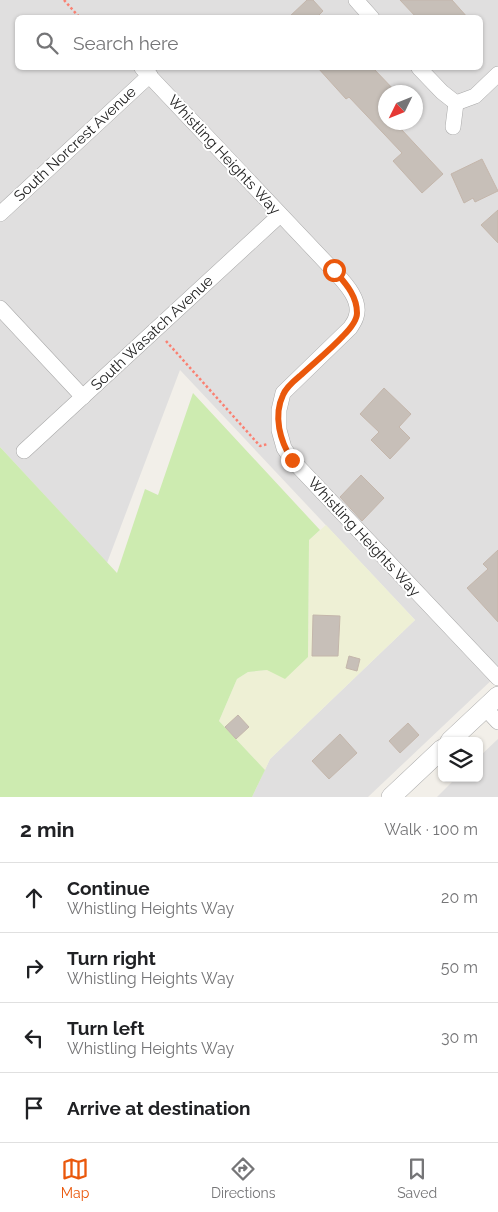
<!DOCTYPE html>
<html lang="en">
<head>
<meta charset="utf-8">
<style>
	:root { --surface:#fff; --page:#f2f2f2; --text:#202124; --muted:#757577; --line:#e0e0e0; --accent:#ea580c }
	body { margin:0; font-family:Raleway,sans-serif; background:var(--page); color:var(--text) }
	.controls { position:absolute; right:15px; bottom:15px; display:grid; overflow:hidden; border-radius:8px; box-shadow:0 1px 4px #0004 }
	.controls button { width:45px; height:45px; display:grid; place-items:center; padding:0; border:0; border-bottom:1px solid var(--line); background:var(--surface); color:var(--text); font:25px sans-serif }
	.compass { position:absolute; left:378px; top:85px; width:45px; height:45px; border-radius:50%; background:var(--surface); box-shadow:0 1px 4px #0004; rotate:227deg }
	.stop { position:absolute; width:15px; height:15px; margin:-11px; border:4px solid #ea580c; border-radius:50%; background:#fff }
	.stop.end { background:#ea580c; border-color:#fff; box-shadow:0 1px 5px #0008 }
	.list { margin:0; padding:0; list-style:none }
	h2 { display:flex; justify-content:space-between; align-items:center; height:65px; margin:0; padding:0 20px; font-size:21px }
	h2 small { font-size:16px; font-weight:400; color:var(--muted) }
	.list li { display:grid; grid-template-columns:32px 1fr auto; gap:15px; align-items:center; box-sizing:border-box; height:70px; padding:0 20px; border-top:1px solid var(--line) }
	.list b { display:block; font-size:19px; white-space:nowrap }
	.list p { margin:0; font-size:16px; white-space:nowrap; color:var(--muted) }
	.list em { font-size:16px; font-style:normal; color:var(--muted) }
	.icon { flex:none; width:28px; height:28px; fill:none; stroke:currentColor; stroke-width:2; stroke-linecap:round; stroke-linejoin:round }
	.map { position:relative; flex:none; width:498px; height:797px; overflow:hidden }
	.search { position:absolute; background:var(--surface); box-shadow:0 1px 4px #0004; left:15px; right:15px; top:15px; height:55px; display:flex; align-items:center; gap:12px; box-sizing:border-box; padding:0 18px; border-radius:8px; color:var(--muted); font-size:19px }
	.sheet { height:345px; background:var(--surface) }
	nav { display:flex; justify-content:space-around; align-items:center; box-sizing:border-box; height:70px; border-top:1px solid var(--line); background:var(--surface); font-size:14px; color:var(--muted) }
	nav a { display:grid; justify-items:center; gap:2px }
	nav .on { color:var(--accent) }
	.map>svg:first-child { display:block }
</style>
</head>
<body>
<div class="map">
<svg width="498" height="797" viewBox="0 0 498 797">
	<rect width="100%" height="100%" fill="#f2efe9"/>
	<g fill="#e0dfdf" fill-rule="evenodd">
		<path d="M0 0H498V674L368 797H252L270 759 415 620 180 370 107 563 0 447ZM18 18H480V68H18ZM386 92H416V122H386Z"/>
		<polygon points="498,739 498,797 437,797 456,778 479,778 479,757"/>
	</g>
	<polygon fill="#eef0d5" points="326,525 415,620 270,759 265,770 219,721 237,679 248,672 267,670 308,657 309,540"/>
	<polygon fill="#cdebb0" points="193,393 320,530 309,540 308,657 285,679 267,670 248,672 237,679 219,721 265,770 252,797 0,797 0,447 117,573 145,489 158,495"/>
	<g fill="#c7bfb8" stroke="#c4b6ab">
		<polygon points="307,0 313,0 323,11 316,18 288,18"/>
		<polygon points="400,0 452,0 468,18 417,18"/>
		<polygon points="318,68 373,68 396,92 386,92 386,122 408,122 401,129 443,174 422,193 393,161 402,153 349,97 346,99"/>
		<polygon points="482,159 498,191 475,202 473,198 464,203 451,174"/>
		<polygon points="498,210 498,243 481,225"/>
		<polygon points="384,388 411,414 399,427 410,438 390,459 371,440 379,432 360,414"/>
		<polygon points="361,475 384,498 362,521 340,497"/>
		<polygon points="498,550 498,622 467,588 488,569 483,564"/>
		<polygon points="313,615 340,616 338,656 312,656"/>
		<polygon points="349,656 360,659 357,671 346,668"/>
		<polygon points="238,715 249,727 236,739 225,727"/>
		<polygon points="408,723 419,735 400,753 389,741"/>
		<polygon points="340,734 357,753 329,779 312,761"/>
	</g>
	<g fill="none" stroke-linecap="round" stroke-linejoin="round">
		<g stroke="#a9a9a9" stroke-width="16">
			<g id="minor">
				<polyline points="356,0 372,18"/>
				<path d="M142 68 334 271C344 282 362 300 356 317 355 321 352 325 350 328L283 393 279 410V430L284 448 292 460 498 678"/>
				<polyline points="419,68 442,92 456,103"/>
				<polyline points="456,103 475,96 498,74"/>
				<polyline points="453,127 456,103"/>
				<polyline points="0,214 150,75"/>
				<polyline points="0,308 83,397"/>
				<polyline points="24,451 280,215"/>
				<polyline points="485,708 498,722"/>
			</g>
		</g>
		<g stroke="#a9a9a9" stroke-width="20">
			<g id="tertiary">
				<polyline points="450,741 498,696"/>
				<polyline points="391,797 442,749"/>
			</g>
		</g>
		<g stroke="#fa8072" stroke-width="2.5" stroke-dasharray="2.5 2.5" stroke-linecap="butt">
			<polyline points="64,0 80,18"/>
			<polyline points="166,341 260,446 268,444"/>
		</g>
		<use href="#minor" stroke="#fff" stroke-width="15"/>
		<use href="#tertiary" stroke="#fff" stroke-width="19"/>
	</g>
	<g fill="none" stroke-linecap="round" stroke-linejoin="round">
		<path stroke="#ea580c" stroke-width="6" d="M292 460C280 441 273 416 283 395 286 387 295 380 301 375 315 362 330 350 343 336 349 330 357 321 357 313 357 295 345 283 334 270"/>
	</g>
	<g text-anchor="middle" stroke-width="4" stroke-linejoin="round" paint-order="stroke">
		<g font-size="15" fill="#222" stroke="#fff">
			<text transform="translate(75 144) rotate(-43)" y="5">South Norcrest Avenue</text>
			<text transform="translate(224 155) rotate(47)" y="5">Whistling Heights Way</text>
			<text transform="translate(152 333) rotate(-43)" y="5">South Wasatch Avenue</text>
			<text transform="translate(364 537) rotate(47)" y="5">Whistling Heights Way</text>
		</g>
	</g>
</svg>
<div class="controls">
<button><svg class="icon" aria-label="layers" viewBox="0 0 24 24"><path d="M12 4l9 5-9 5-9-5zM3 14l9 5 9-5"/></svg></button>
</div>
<svg class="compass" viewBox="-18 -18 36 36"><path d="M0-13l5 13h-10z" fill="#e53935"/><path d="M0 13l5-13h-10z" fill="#757577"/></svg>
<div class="stop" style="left:334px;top:270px"></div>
<div class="stop end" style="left:292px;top:460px"></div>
<div class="search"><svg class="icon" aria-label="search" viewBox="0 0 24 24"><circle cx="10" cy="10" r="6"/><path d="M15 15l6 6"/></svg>Search here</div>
</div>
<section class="sheet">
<h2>2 min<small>Walk · 100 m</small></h2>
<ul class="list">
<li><svg class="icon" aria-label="ahead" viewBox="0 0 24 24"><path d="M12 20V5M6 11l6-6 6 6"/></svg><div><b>Continue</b><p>Whistling Heights Way</p></div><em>20 m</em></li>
<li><svg class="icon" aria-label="right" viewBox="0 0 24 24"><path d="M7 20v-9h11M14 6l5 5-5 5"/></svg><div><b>Turn right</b><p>Whistling Heights Way</p></div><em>50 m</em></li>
<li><svg class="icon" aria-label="left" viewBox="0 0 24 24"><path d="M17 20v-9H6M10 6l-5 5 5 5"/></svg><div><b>Turn left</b><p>Whistling Heights Way</p></div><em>30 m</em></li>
<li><svg class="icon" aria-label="arrive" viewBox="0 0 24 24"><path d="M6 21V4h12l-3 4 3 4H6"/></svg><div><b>Arrive at destination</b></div></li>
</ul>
</section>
<nav>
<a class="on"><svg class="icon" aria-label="map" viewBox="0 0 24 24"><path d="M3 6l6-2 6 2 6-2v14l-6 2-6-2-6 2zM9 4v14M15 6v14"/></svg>Map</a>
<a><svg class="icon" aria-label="directions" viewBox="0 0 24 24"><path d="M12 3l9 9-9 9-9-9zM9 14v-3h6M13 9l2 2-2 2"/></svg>Directions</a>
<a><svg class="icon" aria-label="saved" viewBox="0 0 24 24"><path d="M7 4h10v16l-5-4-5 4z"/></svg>Saved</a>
</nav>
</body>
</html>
